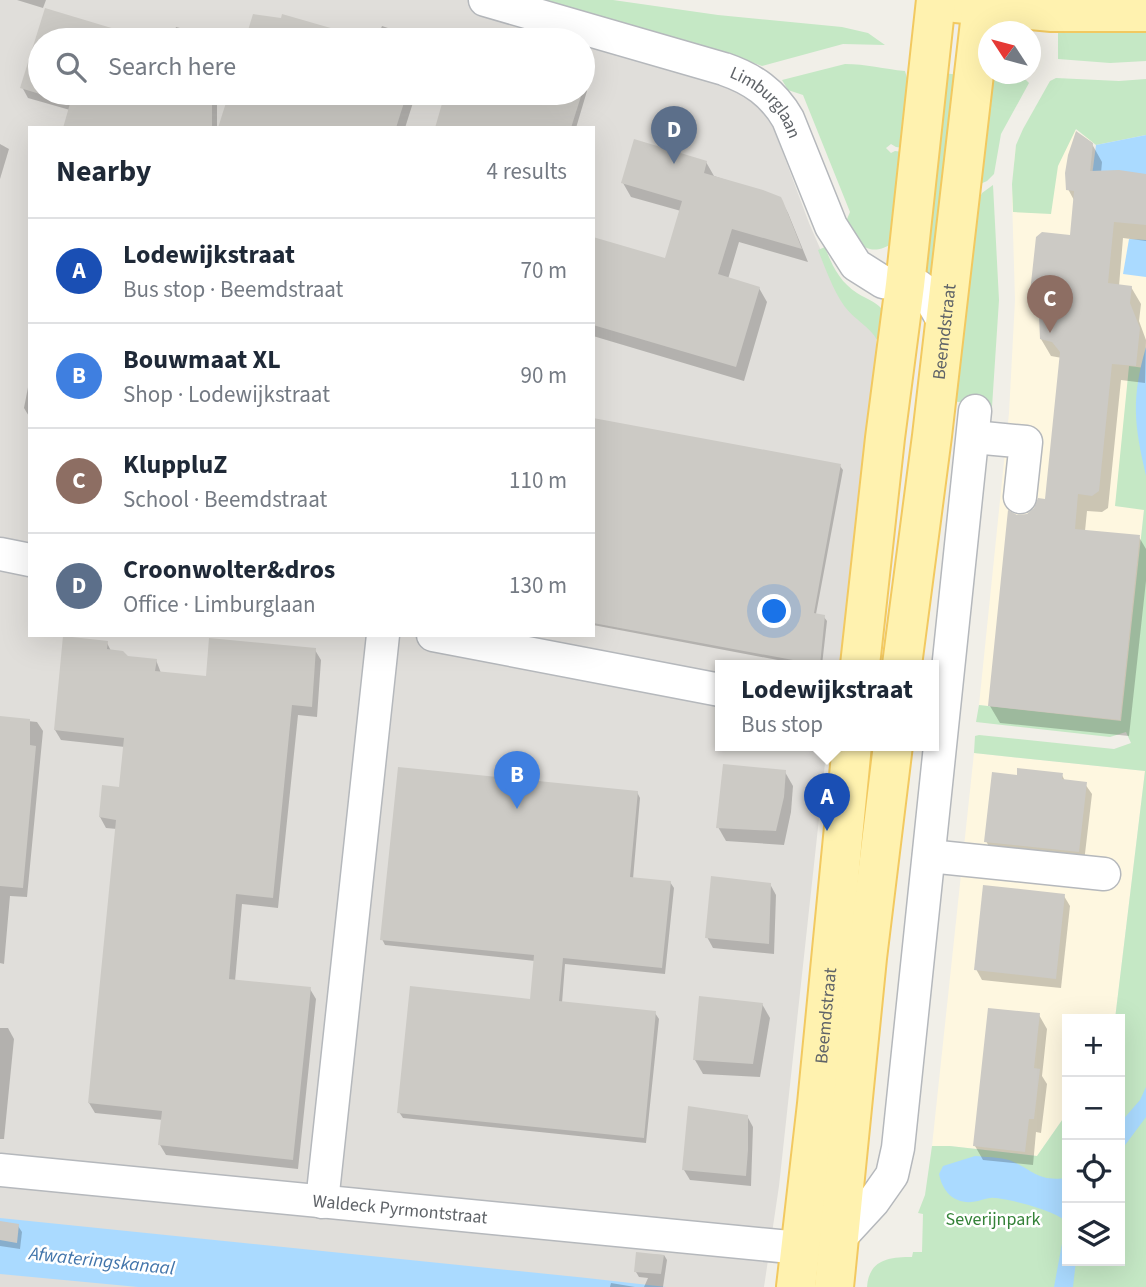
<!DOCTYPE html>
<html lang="en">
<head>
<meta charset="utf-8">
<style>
	:root { --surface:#fff; --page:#f2f2f3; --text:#1f2937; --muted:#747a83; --line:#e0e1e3; --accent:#db2777 }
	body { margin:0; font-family:"Source Sans 3",sans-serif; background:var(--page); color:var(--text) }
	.controls { position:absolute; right:21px; bottom:21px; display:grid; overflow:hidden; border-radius:0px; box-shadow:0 7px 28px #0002 }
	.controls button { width:63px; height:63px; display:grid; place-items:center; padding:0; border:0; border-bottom:2px solid var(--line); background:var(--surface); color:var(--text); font:35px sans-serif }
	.compass { position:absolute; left:978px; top:21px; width:63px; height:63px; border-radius:50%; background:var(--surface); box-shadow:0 7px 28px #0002; rotate:306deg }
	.you { position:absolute; left:775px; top:612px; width:24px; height:24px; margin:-18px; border:5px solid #fff; border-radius:50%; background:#1a73e8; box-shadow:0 0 0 10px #1a73e833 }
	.badge { display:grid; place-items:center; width:46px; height:46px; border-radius:50%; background:var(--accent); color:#fff; font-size:23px; font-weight:700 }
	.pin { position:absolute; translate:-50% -58px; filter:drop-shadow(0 2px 4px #0008) }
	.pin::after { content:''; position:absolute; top:37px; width:24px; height:21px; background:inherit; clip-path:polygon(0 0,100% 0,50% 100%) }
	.popup { position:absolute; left:715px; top:660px; width:224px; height:91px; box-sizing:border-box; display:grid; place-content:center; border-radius:0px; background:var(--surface); filter:drop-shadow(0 2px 5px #0005); font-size:23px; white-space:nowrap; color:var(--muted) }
	.popup b { font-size:26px; color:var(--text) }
	.popup::after { content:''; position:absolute; left:50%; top:100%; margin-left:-14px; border:14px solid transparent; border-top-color:var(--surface) }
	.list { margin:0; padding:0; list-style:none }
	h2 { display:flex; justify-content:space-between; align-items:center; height:91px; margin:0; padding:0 28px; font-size:30px }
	h2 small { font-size:23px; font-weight:400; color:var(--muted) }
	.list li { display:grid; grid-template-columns:46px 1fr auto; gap:21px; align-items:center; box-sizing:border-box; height:105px; padding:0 28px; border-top:2px solid var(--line) }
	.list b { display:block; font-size:26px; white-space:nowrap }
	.list p { margin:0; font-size:23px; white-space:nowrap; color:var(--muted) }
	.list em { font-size:23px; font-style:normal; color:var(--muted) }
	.icon { flex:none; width:38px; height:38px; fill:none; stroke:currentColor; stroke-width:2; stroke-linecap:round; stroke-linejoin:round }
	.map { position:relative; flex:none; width:1146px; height:1287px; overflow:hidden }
	.search { position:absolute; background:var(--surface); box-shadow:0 7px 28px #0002; left:28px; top:28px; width:567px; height:77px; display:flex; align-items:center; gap:18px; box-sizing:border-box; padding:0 24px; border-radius:38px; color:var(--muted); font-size:26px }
	.panel { position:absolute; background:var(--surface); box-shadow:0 7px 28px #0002; left:28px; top:126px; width:567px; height:511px; border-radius:0px }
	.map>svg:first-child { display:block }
</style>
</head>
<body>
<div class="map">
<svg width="1146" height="1287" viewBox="0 0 1146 1287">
	<rect width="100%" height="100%" fill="#f1efe8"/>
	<g fill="#fef7e0">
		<polygon points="1074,129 1093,142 1090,175 1146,174 1146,363 1115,506 1144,509 1121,721 979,705 1009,413 1015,300 1012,198 1015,152 1016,147"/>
		<polygon points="974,753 1145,771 1115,1019 1067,1019 1067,1113 1037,1156 950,1146 932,1146"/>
	</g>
	<path fill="#e0deda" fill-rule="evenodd" d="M0 0H501L738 74 774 129 809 223 843 301 876 336V439L840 665H720V745H827L779 1186 764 1287H0ZM40 40H583V93H40ZM30 128H593V635H30Z"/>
	<g fill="#c5e8c5">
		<polygon points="545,0 613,0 718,15 842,27 868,33 885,45 843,44 762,66 740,58"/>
		<polygon points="1146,23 1146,61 1110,63 1058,59 1058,26"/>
		<path d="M845 64C866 64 884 69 905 71L908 81 910 149 896 147 891 144 886 148 891 153 895 151 910 153 893 243C868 259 857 243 845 224L850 212 803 95 788 90 782 80Z"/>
		<polygon points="943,73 960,75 934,284 923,276"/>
		<polygon points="991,77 1025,79 1029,83 1001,134 994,174 987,181 978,185"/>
		<polygon points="1056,78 1119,81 1146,79 1146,135 1096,145 1076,129 1058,166 1051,214 1013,212 1012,184 1016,145 1023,129 1050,81"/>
		<polygon points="993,185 999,300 992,407 982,406 982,404 948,401 978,201 982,193"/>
		<path d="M825 247C832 266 840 282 857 293 868 300 878 302 885 313L872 398 877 340C870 327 854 319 845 307 833 290 826 270 818 250Z"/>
		<path d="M1146 363V1287H867C869 1260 888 1257 912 1257L913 1252H922L923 1214 918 1213 925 1195 932 1146H950L1037 1156 1067 1113V1261H1120V1019H1115L1145 771 974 753 975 736 979 735 1114 749 1131 743 1126 732 1110 737 976 722 979 705 1121 721 1144 510 1115 506 1129 366 1145 368Z"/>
	</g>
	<g fill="#aadaff">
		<polygon points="1146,135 1146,178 1092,176 1096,145"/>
		<polygon points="1129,239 1146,240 1146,277 1123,274"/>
		<path d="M1146 347V476C1134 424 1131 399 1146 347Z"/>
		<polygon points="1146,1087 1146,1117 1120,1152 1120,1123 1140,1100"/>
		<path d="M975 1156C986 1157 998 1157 1009 1160 1034 1170 1036 1182 1067 1178V1261H1076L1073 1287H1054L1066 1222C1060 1212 1007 1198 994 1198 989 1197 983 1200 978 1201 957 1206 943 1194 939 1174L943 1166Z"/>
		<polygon points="0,1218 587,1278 666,1287 138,1287 0,1274"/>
	</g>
	<g fill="#0003">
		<polygon points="17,0 46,0 43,8"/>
		<polygon points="46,10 148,40 40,40 40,93 217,93 217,128 65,128 70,110 28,98 22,87"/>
		<polygon points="254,16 358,36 359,34 371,37 375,30 379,33 382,26 424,40 246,40"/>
		<polygon points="176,27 211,36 213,40 172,40"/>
		<polygon points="583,84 587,91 576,128 437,128 447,93 583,93"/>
		<polygon points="231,93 416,93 405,128 220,128"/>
		<polygon points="0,144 9,149 0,179"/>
		<polygon points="1092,144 1102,162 1101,173 1146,176 1146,241 1123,238 1119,286 1131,287 1141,304 1139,321 1146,340 1145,383 1121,380 1108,508 1102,512 1087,511 1085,531 1139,537 1146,549 1146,581 1129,736 1000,723 990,706 1017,517 1027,516 1047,501 1062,358 1051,356 1041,339 1041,320 1030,302 1072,237 1075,202 1068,189"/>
		<polygon points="706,162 714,176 780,198 788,213 808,262 739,242 728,279 759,288 767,302 744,381 593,336 593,241 666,261 681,211 631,197 623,183"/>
		<polygon points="30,377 30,418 24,408"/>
		<polygon points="593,419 840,466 843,470 816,614 824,617 827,621 822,665 804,665 593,625"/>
		<polygon points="107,643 111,651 127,658 156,660 161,673 207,677 315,650 321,660 317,717 298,715 278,908 242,904 235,981 310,989 316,999 298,1169 166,1155 160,1145 163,1120 95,1113 89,1103 117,829 106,828 100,817 121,789 125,747 61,740 55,730"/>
		<polygon points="0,718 37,722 43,731 27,897 10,896 4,964 0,963"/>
		<polygon points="785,772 793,786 791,812 784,845 726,841 718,827"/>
		<polygon points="1062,775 1065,781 1085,784 1092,794 1084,862 992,852 986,841 1018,776"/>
		<polygon points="637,792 640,798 633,879 670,882 674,888 665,974 565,964 562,1003 655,1013 659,1019 646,1143 403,1118 399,1112 532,1001 535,961 385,945 382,939"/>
		<polygon points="770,884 776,895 774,954 713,948 707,937"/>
		<polygon points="1064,896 1070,906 1061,988 982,980 976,969"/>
		<polygon points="762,1004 770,1018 760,1077 703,1074 695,1060"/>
		<polygon points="1039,1015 1047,1029 1042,1076 1047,1084 1041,1133 1036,1132 1033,1165 983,1160 975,1146"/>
		<polygon points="0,1028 8,1028 14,1039 4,1139 0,1139"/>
		<polygon points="747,1116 753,1127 751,1186 690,1180 684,1170"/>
		<polygon points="0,1223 18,1226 22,1232 20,1249 0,1246"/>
		<polygon points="638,1254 664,1255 667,1260 663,1287 644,1287 648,1278 639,1277 636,1272"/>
		<polygon points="611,1283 635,1287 610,1287"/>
	</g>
	<g fill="#cccac5">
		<polygon points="45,8 138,36 137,40 40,40 40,94 20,88"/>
		<polygon points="253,14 281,18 282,14 355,35 354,40 245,40"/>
		<polygon points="73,93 212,93 212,128 63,128"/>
		<polygon points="229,93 407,93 396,128 218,128"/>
		<polygon points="445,93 582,93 571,128 435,128"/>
		<polygon points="1076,131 1093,143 1090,171 1119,170 1146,174 1146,225 1114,222 1108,283 1132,286 1130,303 1140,328 1136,366 1112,364 1099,491 1092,496 1078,494 1075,529 1140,535 1120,720 988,706 1008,510 1017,515 1027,514 1034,508 1038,498 1045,499 1060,352 1052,342 1040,339 1039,315 1029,302 1036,237 1042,232 1070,235 1074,191 1066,190 1065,173 1068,155"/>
		<polygon points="634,139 707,161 704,173 763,190 781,197 783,201 802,249 732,229 718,274 760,287 736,367 593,325 593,237 665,258 682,201 621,183"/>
		<polygon points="593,418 841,464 814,613 825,615 820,665 593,623"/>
		<polygon points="63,636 108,641 107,649 123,651 128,656 157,659 155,671 206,676 209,638 316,648 312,707 292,705 273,898 236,894 229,979 311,987 293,1160 158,1145 162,1111 88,1103 116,820 99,817 102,785 119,787 124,738 54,730"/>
		<polygon points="0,716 30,719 30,745 36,746 23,888 0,886"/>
		<polygon points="723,764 786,770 784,797 776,831 716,828"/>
		<polygon points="398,767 638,791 630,877 671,881 662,968 563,958 559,1001 656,1011 644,1138 397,1113 410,986 530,999 534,955 380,940"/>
		<polygon points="1017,768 1063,773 1062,779 1087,782 1079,852 984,842 992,772 1017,775"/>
		<polygon points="711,876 771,883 769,944 705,938"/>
		<polygon points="983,885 1065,894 1056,979 974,970"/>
		<polygon points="699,996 763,1003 753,1064 693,1060"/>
		<polygon points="988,1008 1040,1013 1034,1068 1040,1069 1034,1119 1029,1119 1025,1152 973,1146"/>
		<polygon points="688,1106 748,1115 748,1150 746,1176 682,1170"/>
		<polygon points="0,1221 19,1224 17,1243 0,1240"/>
		<polygon points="636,1252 664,1255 661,1274 634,1272"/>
	</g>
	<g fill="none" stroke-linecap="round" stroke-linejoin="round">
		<g stroke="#b5b8bc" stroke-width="35">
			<g id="minor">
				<path id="s1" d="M485 0 724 69C753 79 773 93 788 119L831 226 856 265 883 282 918 286 927 293 945 324"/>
				<polyline points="973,437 1026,442 1020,497"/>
				<polyline points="0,554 30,560"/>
				<polyline points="433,635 720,690"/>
				<polyline points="929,856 1104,874"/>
				<path id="s2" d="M0 1170 800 1248"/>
				<polyline points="322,1202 383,635"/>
				<polyline points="838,1240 873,1202 892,1175 898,1148 975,411"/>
			</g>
		</g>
		<g stroke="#f2c960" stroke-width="42">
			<g id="major">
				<polyline points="956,3 1052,12 1146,12"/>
				<polyline points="860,665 885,438 905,285 936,0"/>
				<path id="s3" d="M902 665 932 436 982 5 980 0"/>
				<path id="s4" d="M796 1287 817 1104 852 745"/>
				<polyline points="834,1287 867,958 893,745"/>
			</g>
		</g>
		<use href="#minor" stroke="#fff" stroke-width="32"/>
		<use href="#major" stroke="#fff2af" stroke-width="38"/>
	</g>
	<g text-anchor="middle" stroke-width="5" stroke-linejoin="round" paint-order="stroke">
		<g font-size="18" fill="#5f6368" stroke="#fff">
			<text dy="6" stroke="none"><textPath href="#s1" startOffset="304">Limburglaan</textPath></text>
			<text dy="6" stroke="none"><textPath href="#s3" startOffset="336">Beemdstraat</textPath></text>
			<text dy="6" stroke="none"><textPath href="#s4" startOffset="273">Beemdstraat</textPath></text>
			<text dy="6" stroke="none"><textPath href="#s2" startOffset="402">Waldeck Pyrmontstraat</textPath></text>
		</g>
		<g font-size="18" fill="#348238" stroke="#fff">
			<text x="993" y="1225">Severijnpark</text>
		</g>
		<g font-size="19" font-style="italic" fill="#4174aa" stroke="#fff">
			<text transform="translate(102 1260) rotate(6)" y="7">Afwateringskanaal</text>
		</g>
	</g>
</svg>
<div class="controls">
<button>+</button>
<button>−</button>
<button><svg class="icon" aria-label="locate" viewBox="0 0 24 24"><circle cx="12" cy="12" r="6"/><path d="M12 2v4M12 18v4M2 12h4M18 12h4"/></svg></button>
<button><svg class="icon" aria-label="layers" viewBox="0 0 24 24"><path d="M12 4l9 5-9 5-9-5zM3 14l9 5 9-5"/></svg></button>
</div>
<svg class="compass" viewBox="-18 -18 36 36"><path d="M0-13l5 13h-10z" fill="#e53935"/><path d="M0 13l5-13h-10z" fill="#747a83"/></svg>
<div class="you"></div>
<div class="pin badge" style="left:827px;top:831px;background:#1a4fb4">A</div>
<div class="popup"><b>Lodewijkstraat</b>Bus stop</div>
<div class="pin badge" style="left:517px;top:809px;background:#3f7fe0">B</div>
<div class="pin badge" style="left:1050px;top:333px;background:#8d6e63">C</div>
<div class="pin badge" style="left:674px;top:164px;background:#5c6f8a">D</div>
<div class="search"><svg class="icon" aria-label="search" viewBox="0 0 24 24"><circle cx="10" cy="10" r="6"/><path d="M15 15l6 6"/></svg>Search here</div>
<section class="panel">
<h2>Nearby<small>4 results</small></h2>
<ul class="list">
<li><span class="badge" style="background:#1a4fb4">A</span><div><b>Lodewijkstraat</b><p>Bus stop · Beemdstraat</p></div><em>70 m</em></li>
<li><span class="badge" style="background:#3f7fe0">B</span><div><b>Bouwmaat XL</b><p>Shop · Lodewijkstraat</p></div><em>90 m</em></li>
<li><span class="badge" style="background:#8d6e63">C</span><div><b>KluppluZ</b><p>School · Beemdstraat</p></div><em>110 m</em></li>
<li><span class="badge" style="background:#5c6f8a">D</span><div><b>Croonwolter&amp;dros</b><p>Office · Limburglaan</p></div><em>130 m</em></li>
</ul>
</section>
</div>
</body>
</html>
